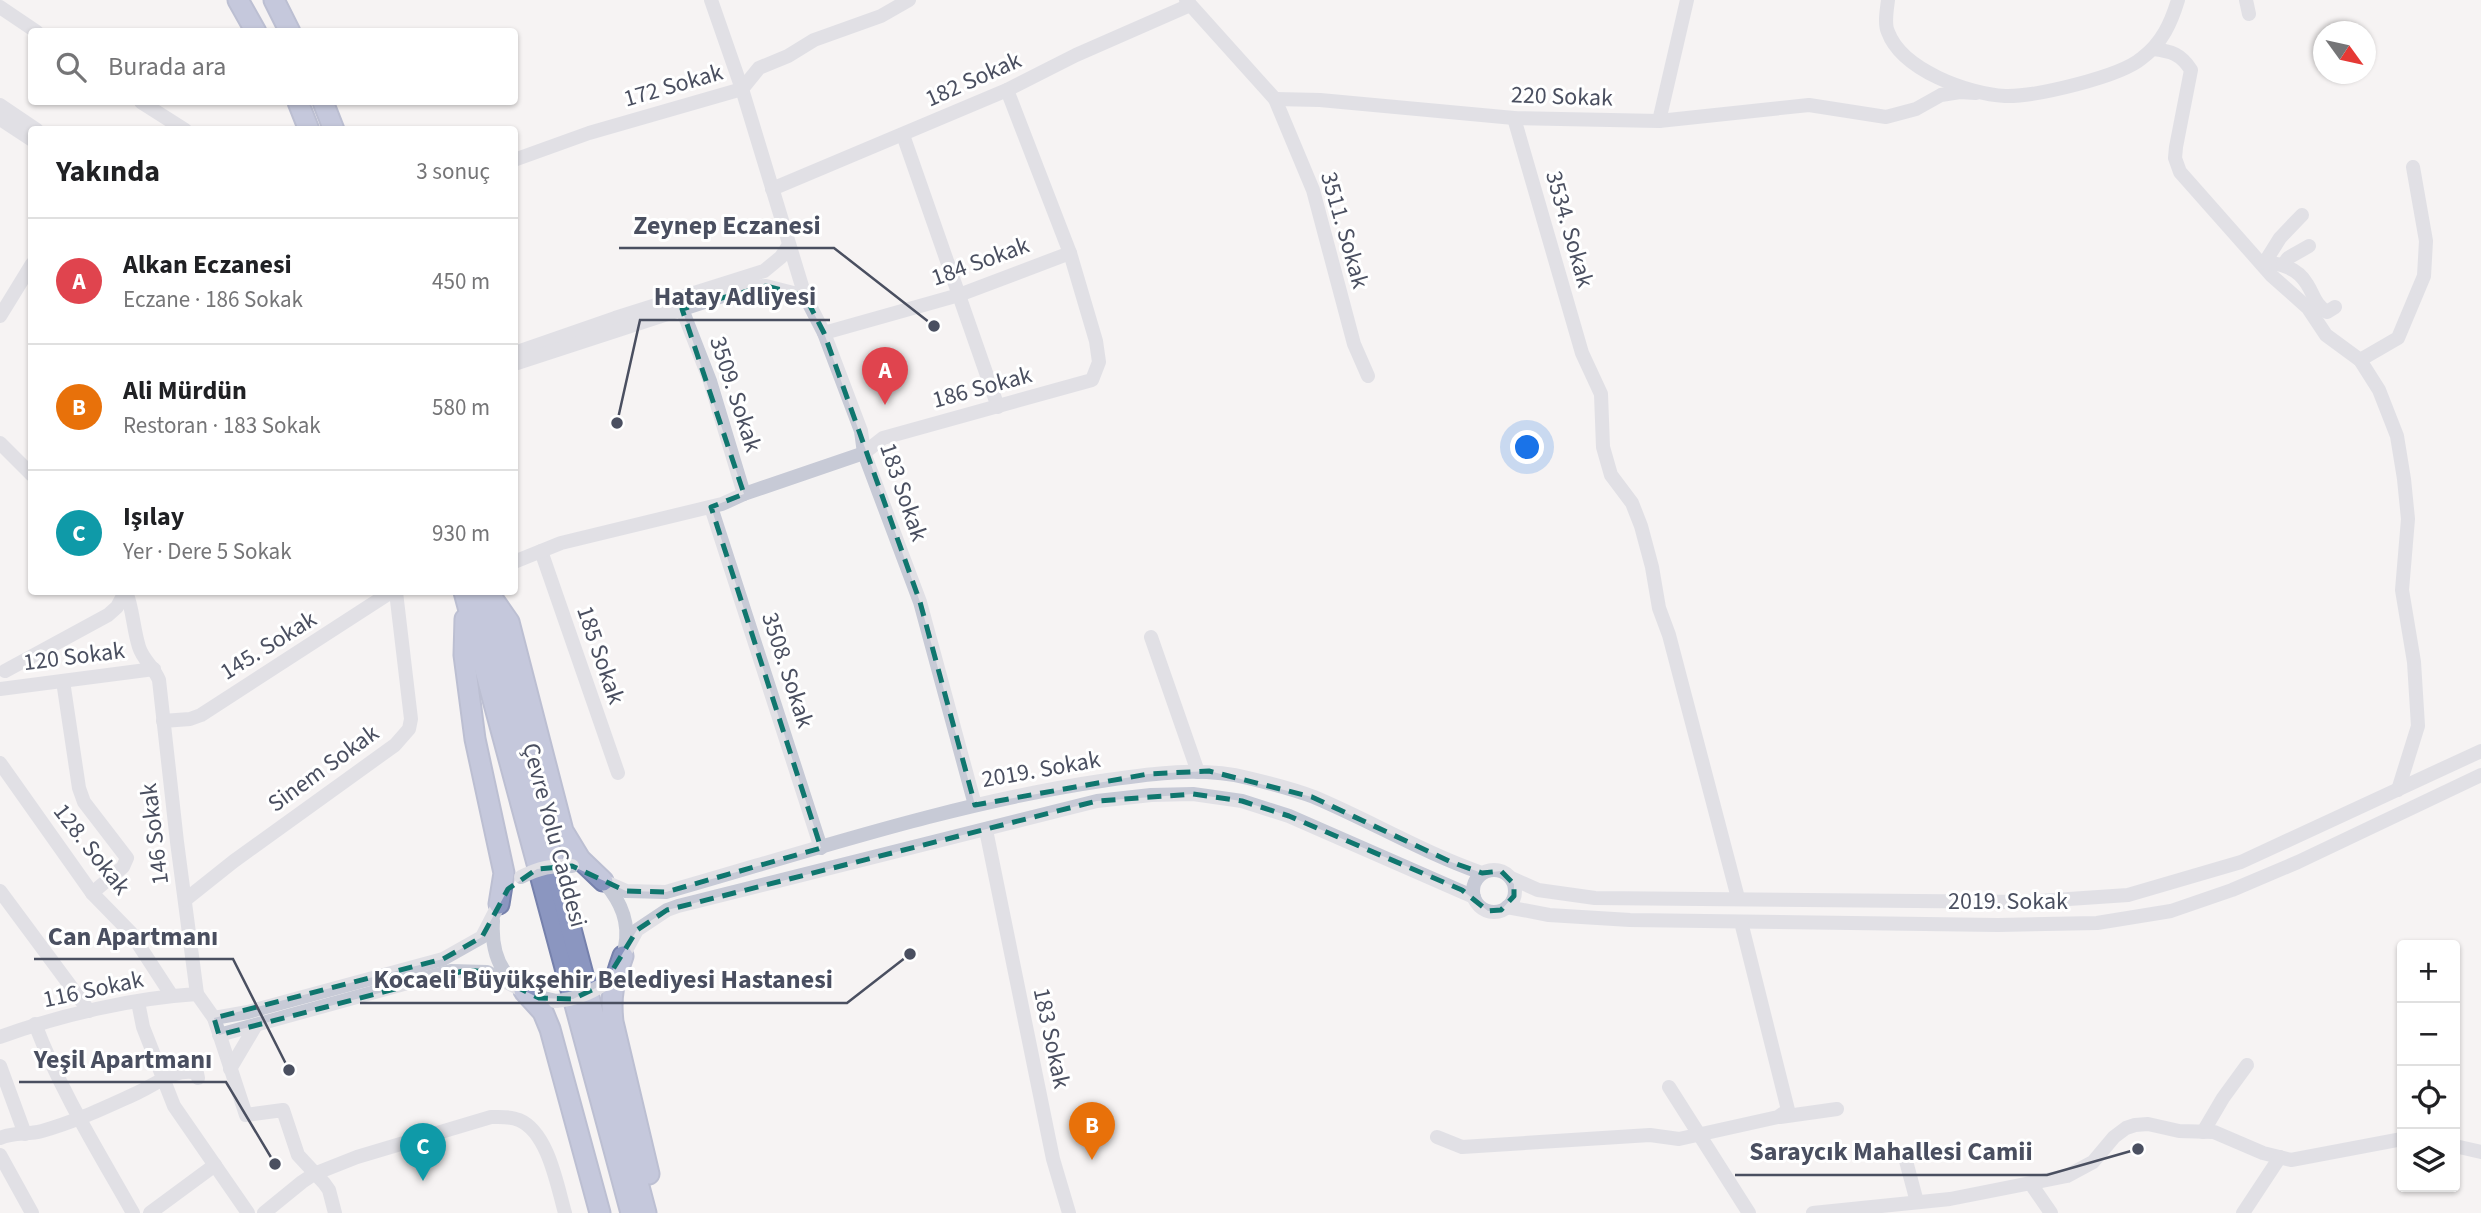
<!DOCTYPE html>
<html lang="tr">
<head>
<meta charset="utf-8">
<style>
	:root { --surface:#fff; --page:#f2f2f2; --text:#202124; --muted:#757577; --line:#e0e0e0; --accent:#d93025 }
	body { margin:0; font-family:"Source Sans 3",sans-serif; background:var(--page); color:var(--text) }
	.controls { position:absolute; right:21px; bottom:21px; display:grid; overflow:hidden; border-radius:7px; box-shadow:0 2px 5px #0004 }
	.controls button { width:63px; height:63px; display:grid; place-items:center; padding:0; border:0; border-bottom:2px solid var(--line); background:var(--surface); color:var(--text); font:35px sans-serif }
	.compass { position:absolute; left:2313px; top:21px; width:63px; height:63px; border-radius:50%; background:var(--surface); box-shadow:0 2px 5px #0004; rotate:123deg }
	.you { position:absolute; left:1528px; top:448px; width:24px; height:24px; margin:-18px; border:5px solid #fff; border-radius:50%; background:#1a73e8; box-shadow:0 0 0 10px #1a73e833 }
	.badge { display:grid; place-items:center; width:46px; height:46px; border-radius:50%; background:var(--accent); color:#fff; font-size:23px; font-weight:700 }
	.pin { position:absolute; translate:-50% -58px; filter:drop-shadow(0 2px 4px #0008) }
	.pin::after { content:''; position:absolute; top:37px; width:24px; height:21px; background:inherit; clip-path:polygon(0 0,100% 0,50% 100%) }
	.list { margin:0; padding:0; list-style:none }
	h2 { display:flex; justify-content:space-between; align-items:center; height:91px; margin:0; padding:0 28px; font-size:30px }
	h2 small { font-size:23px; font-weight:400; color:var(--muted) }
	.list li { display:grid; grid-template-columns:46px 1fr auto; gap:21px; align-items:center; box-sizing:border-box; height:126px; padding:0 28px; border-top:2px solid var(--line) }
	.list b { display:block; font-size:26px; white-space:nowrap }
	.list p { margin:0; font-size:23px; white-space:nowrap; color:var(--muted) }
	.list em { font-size:23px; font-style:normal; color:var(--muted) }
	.icon { flex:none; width:38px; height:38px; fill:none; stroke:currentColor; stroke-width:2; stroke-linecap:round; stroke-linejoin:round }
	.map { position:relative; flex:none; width:2481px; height:1213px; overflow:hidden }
	.search { position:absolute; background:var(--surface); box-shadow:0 2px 5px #0004; left:28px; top:28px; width:490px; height:77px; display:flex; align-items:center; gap:18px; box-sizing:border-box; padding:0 24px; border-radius:7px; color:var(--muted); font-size:26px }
	.panel { position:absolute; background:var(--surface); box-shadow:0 2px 5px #0004; left:28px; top:126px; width:490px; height:469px; border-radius:7px }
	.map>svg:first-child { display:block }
</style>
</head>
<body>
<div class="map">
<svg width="2481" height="1213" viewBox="0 0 2481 1213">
	<rect width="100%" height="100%" fill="#f5f3f3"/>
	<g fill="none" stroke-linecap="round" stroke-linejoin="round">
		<g stroke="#7681ac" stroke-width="23">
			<g id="highway">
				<polyline points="238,0 256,32"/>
				<polyline points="274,0 290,32"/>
				<polyline points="298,102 309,130"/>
				<polyline points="323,102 334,130"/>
				<polyline points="464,592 631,1213"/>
				<polyline points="482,592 646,1213"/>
				<polyline points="488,592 509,622 563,831 580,859 603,881"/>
				<polyline points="465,619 464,655 475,739 504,873 499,904"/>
				<path d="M623 956C614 981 610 995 613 1022L649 1174"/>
				<polyline points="524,991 543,1012 550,1029 600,1213"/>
			</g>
		</g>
		<g stroke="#c7cad6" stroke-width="14">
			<polyline points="711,0 742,89 805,296 824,333 861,431 864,453 920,602 975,805"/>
			<polyline points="1186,0 1275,99 1313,190 1354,344 1368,376"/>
			<path d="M1888 0C1887 9 1884 24 1888 32 1902 70 1968 94 2005 96 2034 97 2120 77 2142 58 2162 43 2171 23 2178 0"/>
			<polyline points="2246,0 2249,14"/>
			<polyline points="0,7 37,32"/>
			<path d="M2153 49C2171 51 2181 54 2191 70L2176 147 2175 158 2180 172 2272 276 2308 308 2326 335 2360 360 2379 390 2397 436 2404 479 2408 519 2402 590 2414 662 2418 726 2398 790"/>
			<polyline points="1275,99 1320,100 1514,118 1659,121 1809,105 1886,117 1916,109 1941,95 1960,92 1976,93"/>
			<polyline points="141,102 185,130"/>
			<polyline points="0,105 37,130"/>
			<polyline points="1514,118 1582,353 1601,394 1603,447 1611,475 1632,503 1641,526 1652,567 1659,608 1669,635 1738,898"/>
			<polyline points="0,119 32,140"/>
			<polyline points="1659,121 1687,0"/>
			<polyline points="903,135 998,407"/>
			<polyline points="514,160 589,133 742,89 759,68 788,56 814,40 881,16 909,0"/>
			<polyline points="772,189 1007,90 1076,55 1190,5"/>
			<path d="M2261 262C2279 263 2297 267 2307 284 2314 295 2315 305 2327 312L2335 307"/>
			<polyline points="2265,262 2280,238 2302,215"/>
			<polyline points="2283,265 2288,258 2309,246"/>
			<polyline points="682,309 710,381 744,494"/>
			<polyline points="0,316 32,264"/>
			<polyline points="824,333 959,295 1070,253"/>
			<polyline points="514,353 615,318 764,271 781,257 789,245"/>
			<polyline points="2360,360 2398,338 2424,276 2426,241 2413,167"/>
			<polyline points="514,364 750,287 766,286 805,296"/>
			<polyline points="0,443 32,475"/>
			<polyline points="711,507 821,848"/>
			<polyline points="541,551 618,773"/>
			<polyline points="514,562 561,543 722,504 744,494 864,453 883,438 1092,380 1099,362 1096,341 1070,253 1007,90"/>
			<path d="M126 592C133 609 133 628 139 647 143 660 154 667 159 680L177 842 197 994 214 1018 246 1115 283 1110 298 1155 324 1183 329 1190 335 1213"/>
			<polyline points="1151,637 1198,772"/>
			<polyline points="5,671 108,615 117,607 125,592"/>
			<polyline points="63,681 79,788 84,802 127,858 123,867 92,893"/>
			<polyline points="0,689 154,669"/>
			<polyline points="163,721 190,719 201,715 391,592"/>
			<polyline points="0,763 92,893 131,933 172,996"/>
			<polyline points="986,830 1053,1159 1069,1213"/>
			<circle cx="1494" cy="891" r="21"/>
			<polyline points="1511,878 1538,890 1595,898 2026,902 2128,895 2241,862 2481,751"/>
			<path d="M603 881 626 891 666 892C810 851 953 803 1101 781 1149 774 1199 766 1248 778 1269 783 1293 789 1314 797 1371 821 1424 853 1482 873"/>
			<path d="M605 883C621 902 630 922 625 947"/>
			<polyline points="0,891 89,1011"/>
			<polyline points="185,900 234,861 395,745 409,729 411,719 396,592"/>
			<polyline points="1507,907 1549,915 1630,920 1998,925 2097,923 2171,911 2232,890 2298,862 2481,775"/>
			<path d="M493 921C490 966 512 993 556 1001"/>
			<polyline points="623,956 637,930 667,910 678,906 1097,801 1151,795 1193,794 1242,801 1289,816 1474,897"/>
			<polyline points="138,1002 143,1027 174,1106 248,1213"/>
			<polyline points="214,1018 248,1012 443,959 482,937 499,904"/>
			<path d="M35 1024C60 1090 98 1151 133 1213"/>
			<polyline points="219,1035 451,971 487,972 524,991"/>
			<path d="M0 1037C60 1015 133 998 197 994"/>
			<polyline points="0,1066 25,1134"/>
			<polyline points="230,1069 256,1025"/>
			<polyline points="1669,1087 1749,1213"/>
			<polyline points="1780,1117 1837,1109"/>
			<polyline points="2203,1132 2223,1098 2247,1065"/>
			<polyline points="1437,1137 1462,1147 1650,1135 1679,1139 1778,1117 1788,1110 1741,922"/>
			<path d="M0 1138C14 1132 27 1135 42 1131 75 1122 106 1107 137 1093 155 1085 176 1067 197 1073L198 1078"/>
			<polyline points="2455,1146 2481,1152"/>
			<polyline points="0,1155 32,1213"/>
			<polyline points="1906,1161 1917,1202"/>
			<polyline points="2031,1184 2051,1213"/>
			<polyline points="150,1213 215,1165"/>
			<path d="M264 1213 302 1182 314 1174 357 1157 491 1117C500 1117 510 1116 519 1120 548 1132 557 1185 565 1213"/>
			<polyline points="1813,1213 1950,1199 2067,1176 2093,1162 2114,1137 2126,1128 2135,1125 2148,1124 2179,1131 2214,1132 2263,1153 2291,1160 2402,1139"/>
			<polyline points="2243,1213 2280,1157"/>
		</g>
		<use href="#highway" stroke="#8b96c0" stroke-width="19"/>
		<g stroke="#c7cad6" stroke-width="14">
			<path d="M521 877C539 868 552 865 572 866"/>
			<path d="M556 1001C575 999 588 994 604 984"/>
		</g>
	</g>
	<path d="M0 0H2481V1213H0ZM766 286 805 296 824 333 920 602 975 805 1148 774 1209 771 1312 797 1451 862 1482 873 1501 871 1514 884V896L1501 910 1488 911 1462 890 1289 816 1242 801 1193 794 1097 801 667 910 637 930 604 984 573 999 539 998 487 972 467 970 219 1035 214 1018 443 959 482 937 508 889 537 869 572 866 626 891 666 892 821 848 711 507 744 494 682 309Z" fill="#f5f3f3" fill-opacity=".55" fill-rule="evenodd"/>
	<path fill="none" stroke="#0f766e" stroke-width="5" stroke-dasharray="14 9" stroke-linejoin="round" d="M766 286 805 296 824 333 920 602 975 805 1148 774 1209 771 1312 797 1451 862 1482 873 1501 871 1514 884V896L1501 910 1488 911 1462 890 1289 816 1242 801 1193 794 1097 801 667 910 637 930 604 984 573 999 539 998 487 972 467 970 219 1035 214 1018 443 959 482 937 508 889 537 869 572 866 626 891 666 892 821 848 711 507 744 494 682 309Z"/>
	<g text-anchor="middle" stroke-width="6" stroke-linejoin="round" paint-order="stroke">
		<g font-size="24" fill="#4a4f60" stroke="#fff">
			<text transform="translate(973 79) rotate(-24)" y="8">182 Sokak</text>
			<text transform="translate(673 85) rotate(-16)" y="8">172 Sokak</text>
			<text transform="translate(1562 96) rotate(2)" y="8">220 Sokak</text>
			<text transform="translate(1570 229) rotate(74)" y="8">3534. Sokak</text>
			<text transform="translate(1345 230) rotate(74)" y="8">3511. Sokak</text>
			<text transform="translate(980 261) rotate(-20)" y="8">184 Sokak</text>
			<text transform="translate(982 387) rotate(-15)" y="8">186 Sokak</text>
			<text transform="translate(736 394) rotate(72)" y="8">3509. Sokak</text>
			<text transform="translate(904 492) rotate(71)" y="8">183 Sokak</text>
			<text transform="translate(268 645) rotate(-32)" y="8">145. Sokak</text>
			<text transform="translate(601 655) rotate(71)" y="8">185 Sokak</text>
			<text transform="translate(74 656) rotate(-7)" y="8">120 Sokak</text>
			<text transform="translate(788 670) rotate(72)" y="8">3508. Sokak</text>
			<text transform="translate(323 768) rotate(-36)" y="8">Sinem Sokak</text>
			<text transform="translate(1041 769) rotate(-10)" y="8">2019. Sokak</text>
			<text transform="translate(154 834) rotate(-97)" y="8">146 Sokak</text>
			<text transform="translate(555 835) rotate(75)" y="8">Çevre Yolu Caddesi</text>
			<text transform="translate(92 849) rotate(52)" y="8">128. Sokak</text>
			<text x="2008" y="909">2019. Sokak</text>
			<text transform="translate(93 989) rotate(-12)" y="8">116 Sokak</text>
			<text transform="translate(1052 1038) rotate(78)" y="8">183 Sokak</text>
		</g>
	</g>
	<path fill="none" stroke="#4a4f60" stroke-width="2.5" d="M934 326L834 248H619M617 423L640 320H830M289 1070L233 959H34M910 954L847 1003H360M275 1164L226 1082H19M2138 1149L2047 1175H1735"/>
	<g fill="#4a4f60" stroke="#fff" stroke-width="2.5">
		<circle cx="934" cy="326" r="7"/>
		<circle cx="617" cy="423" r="7"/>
		<circle cx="289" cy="1070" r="7"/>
		<circle cx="910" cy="954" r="7"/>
		<circle cx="275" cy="1164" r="7"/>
		<circle cx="2138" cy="1149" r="7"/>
	</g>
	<g font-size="26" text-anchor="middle" font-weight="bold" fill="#4a4f60" stroke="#fff" stroke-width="6" stroke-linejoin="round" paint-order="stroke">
		<text x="727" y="234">Zeynep Eczanesi</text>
		<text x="735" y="305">Hatay Adliyesi</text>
		<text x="133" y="945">Can Apartmanı</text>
		<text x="603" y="988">Kocaeli Büyükşehir Belediyesi Hastanesi</text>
		<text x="123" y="1068">Yeşil Apartmanı</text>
		<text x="1891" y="1160">Saraycık Mahallesi Camii</text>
	</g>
</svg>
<div class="controls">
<button>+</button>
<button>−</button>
<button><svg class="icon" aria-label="locate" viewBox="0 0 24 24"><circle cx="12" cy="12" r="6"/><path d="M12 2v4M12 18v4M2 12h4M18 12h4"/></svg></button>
<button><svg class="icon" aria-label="layers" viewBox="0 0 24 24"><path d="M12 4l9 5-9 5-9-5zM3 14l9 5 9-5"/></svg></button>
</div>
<svg class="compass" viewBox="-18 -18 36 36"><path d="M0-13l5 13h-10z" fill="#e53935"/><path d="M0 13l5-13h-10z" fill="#757577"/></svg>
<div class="you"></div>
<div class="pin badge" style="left:885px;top:405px;background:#e0444e">A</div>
<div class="pin badge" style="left:1092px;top:1160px;background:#e8710a">B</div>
<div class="pin badge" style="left:423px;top:1181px;background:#0f9aa8">C</div>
<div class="search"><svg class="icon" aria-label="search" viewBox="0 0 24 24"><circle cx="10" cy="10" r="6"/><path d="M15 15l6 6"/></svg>Burada ara</div>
<section class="panel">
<h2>Yakında<small>3 sonuç</small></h2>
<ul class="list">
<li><span class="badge" style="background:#e0444e">A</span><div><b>Alkan Eczanesi</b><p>Eczane · 186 Sokak</p></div><em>450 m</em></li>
<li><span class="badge" style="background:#e8710a">B</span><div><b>Ali Mürdün</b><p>Restoran · 183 Sokak</p></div><em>580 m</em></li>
<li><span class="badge" style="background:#0f9aa8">C</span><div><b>Işılay</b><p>Yer · Dere 5 Sokak</p></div><em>930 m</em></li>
</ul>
</section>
</div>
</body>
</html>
